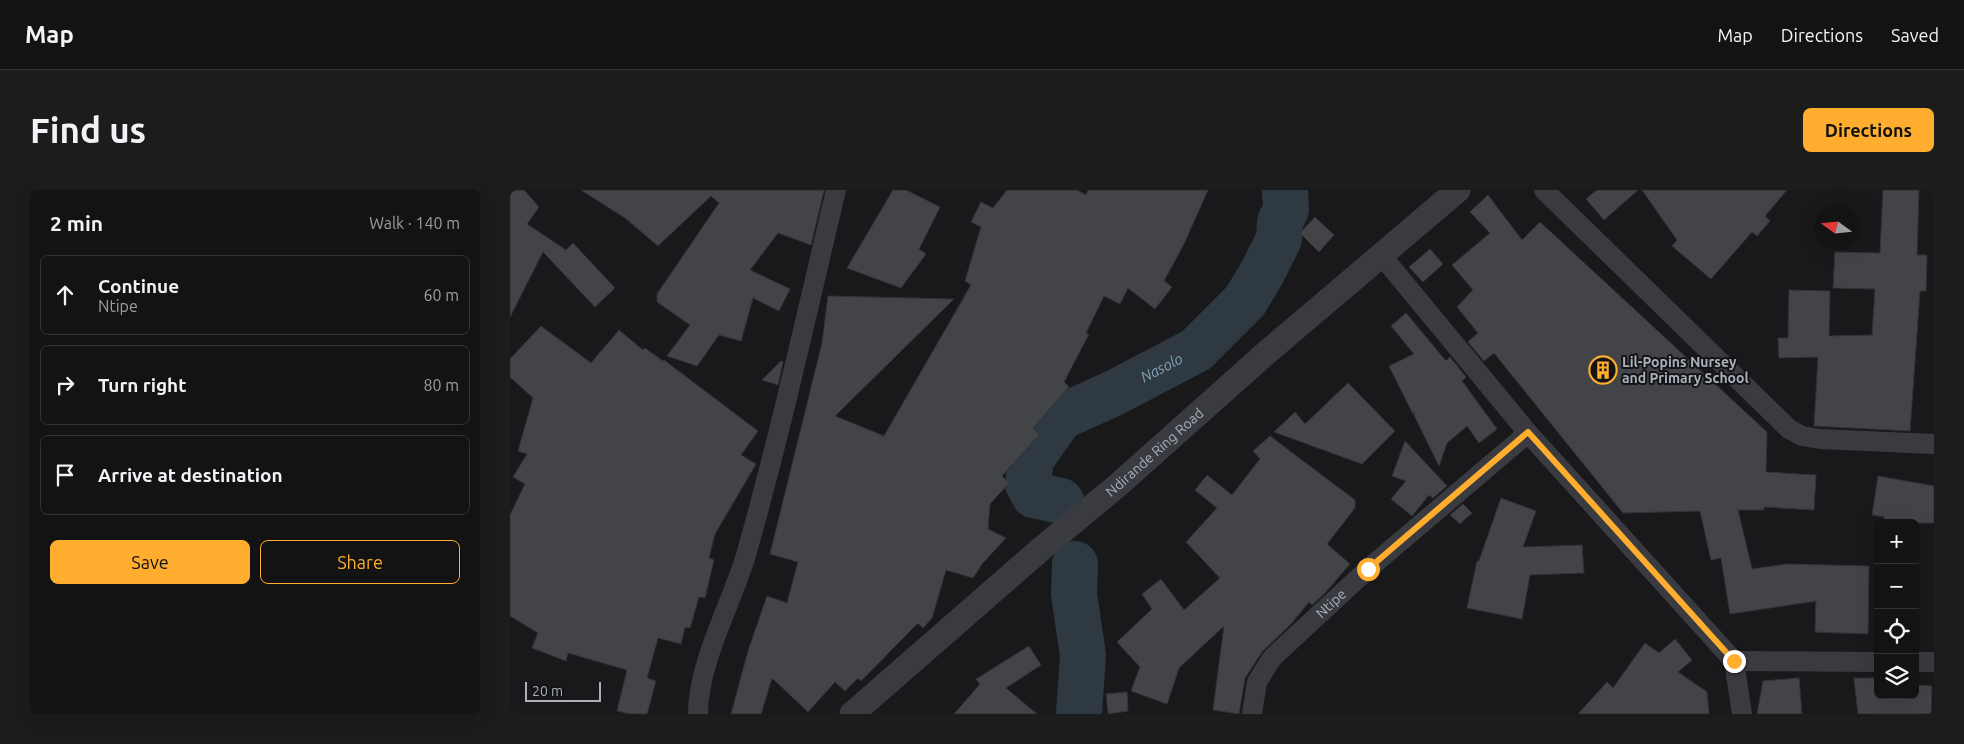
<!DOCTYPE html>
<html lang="en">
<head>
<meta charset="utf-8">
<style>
	:root { --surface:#131314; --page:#1c1c1d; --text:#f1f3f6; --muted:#9d9ea0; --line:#323234; --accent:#fead2e }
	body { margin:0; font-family:Ubuntu,sans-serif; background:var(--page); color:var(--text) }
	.controls { position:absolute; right:15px; bottom:15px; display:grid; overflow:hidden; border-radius:8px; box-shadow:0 5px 20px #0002 }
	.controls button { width:45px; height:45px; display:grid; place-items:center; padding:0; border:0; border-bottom:1px solid var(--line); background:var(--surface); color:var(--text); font:25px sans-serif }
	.compass { position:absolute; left:1304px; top:15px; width:45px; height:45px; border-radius:50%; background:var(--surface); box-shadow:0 5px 20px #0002; rotate:285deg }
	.scale { position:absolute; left:15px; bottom:12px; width:76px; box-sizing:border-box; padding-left:5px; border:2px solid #aab1bc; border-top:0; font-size:14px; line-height:18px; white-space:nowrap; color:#aab1bc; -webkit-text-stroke:4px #141416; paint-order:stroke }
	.stop { position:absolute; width:15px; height:15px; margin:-11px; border:4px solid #fead2e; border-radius:50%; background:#fff }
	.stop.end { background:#fead2e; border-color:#fff; box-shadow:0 1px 5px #0008 }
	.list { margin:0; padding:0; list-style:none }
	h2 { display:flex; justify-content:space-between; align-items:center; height:65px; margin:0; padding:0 20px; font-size:21px }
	h2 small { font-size:16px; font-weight:400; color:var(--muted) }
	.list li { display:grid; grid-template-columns:32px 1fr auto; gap:15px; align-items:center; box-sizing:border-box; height:80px; margin:0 10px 10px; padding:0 10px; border:1px solid var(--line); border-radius:8px }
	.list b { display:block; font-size:19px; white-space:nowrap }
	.list p { margin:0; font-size:16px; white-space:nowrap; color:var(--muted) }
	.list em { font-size:16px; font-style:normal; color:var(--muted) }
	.actions { display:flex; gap:10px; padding:15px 20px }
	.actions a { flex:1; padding:11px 0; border:1px solid var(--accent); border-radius:8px; text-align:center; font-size:18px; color:var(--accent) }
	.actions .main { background:var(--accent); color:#111 }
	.icon { flex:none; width:28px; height:28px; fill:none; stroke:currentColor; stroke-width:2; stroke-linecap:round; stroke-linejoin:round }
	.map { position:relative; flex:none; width:1424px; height:524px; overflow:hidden; border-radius:8px }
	header { display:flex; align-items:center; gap:30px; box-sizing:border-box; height:70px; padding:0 25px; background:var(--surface); border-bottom:1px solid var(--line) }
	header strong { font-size:24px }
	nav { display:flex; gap:28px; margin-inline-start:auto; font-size:18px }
	.intro { display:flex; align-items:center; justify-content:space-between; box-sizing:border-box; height:120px; padding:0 30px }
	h1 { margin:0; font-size:35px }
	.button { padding:12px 22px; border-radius:8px; background:var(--accent); color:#111; font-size:18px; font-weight:700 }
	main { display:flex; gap:30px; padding:0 30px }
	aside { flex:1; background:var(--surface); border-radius:8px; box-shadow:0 5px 20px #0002 }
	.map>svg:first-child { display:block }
</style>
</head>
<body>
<header>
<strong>Map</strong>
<nav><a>Map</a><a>Directions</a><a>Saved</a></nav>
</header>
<div class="intro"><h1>Find us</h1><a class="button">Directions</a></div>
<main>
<aside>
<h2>2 min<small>Walk · 140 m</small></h2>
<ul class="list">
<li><svg class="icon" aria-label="ahead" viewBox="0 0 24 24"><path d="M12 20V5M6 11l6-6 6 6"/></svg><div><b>Continue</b><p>Ntipe</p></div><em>60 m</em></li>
<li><svg class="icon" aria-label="right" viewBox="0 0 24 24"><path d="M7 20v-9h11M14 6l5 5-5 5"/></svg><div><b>Turn right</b></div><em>80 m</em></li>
<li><svg class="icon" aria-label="arrive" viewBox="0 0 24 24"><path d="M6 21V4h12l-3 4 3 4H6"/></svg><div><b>Arrive at destination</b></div></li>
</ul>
<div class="actions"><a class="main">Save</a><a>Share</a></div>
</aside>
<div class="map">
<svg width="1424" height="524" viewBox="0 0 1424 524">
	<rect width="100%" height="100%" fill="#19191b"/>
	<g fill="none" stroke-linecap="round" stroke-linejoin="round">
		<polyline stroke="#2e3941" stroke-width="8" points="562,367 565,374"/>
		<g stroke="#2e3941" stroke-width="46">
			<path id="s1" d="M551 311 524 305 518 294 521 269 551 227 604 203 686 160 735 111 752 83 769 49 770 32 776 20 775 0"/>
			<polyline points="565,374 564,404 573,465 569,524"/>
		</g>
	</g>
	<g fill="#434448" stroke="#333337">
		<polygon points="0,0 14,0 29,17 17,34 56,60 63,53 105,98 85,117 33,62 0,127"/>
		<polygon points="71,0 314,0 301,55 268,43 240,80 280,99 269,121 243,108 231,151 209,145 187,176 157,166 180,135 147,112 147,104 209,13 201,6 148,56 115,28"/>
		<polygon points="383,0 396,0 430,17 409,59 416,64 391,98 337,78"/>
		<polygon points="497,0 567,0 576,5 578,0 698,0 674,54 654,91 662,97 645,119 618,98 610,114 594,106 576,143 579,144 554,192 559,197 523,238 530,244 492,286 499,293 480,314 478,339 496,348 472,374 463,388 436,380 422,428 413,438 408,433 351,491 348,488 335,501 325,492 298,522 262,488 251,524 221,524 238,461 257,406 277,413 288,372 260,364 312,153 318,106 444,109 325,226 374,246 461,95 455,91 471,37 461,32 471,12 483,18"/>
		<polygon points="1087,0 1128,0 1094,30 1076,9"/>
		<polygon points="1132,0 1277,0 1255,26 1260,31 1247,46 1242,42 1201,89 1162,56 1167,50"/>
		<polygon points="1373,0 1409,0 1407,65 1417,65 1416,101 1410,101 1400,241 1304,236 1308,167 1269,168 1268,148 1278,148 1279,100 1320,101 1319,146 1362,145 1365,99 1323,98 1325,62 1370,63"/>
		<polygon points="978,5 1012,50 1030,32 1257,242 1256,282 1306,285 1304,320 1254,317 1254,320 1228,320 1242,379 1277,374 1359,376 1358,444 1305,442 1306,411 1220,424 1211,368 1201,370 1190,321 1113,323 984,163 974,171 958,152 968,143 947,117 963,100 942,75 980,43 960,22"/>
		<polygon points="805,27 824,45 809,62 790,43"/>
		<polygon points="920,59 933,74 913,92 899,77"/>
		<polygon points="896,123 936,171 940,167 956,187 952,191 987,239 969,253 957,236 937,253 929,276 904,225 905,221 903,224 879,176 904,164 881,136"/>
		<polygon points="31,136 81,173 109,140 133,160 135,158 153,171 154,170 248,241 231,265 246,274 205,344 199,368 204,370 195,408 189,407 180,438 175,437 171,454 148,448 137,488 146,491 137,524 120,524 107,521 117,480 58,463 56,471 22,458 28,443 0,426 0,325 15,294 3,287 17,264 8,261 23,208 0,187 0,169"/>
		<polygon points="271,171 273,172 268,195 252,190"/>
		<polygon points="838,193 885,241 852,274 764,242 785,222 795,234"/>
		<polygon points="760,246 845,310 845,318 817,354 840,374 814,404 802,415 799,412 781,434 752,462 735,488 729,524 703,520 714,436 669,478 657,514 621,501 630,477 607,452 642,419 632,404 651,389 674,420 710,388 676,352 707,318 685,300 697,285 722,305 750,269 743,261"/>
		<polygon points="895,251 937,296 923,308 919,305 902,326 881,309 896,291 882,286"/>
		<polygon points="1368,286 1424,296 1424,333 1374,333 1374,327 1362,325"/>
		<polygon points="991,308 1026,321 1013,357 1072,355 1074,383 1020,385 1012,429 957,418 967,371 969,371"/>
		<polygon points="953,314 962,323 950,334 940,325"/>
		<polygon points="1165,449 1182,470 1168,482 1197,502 1199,524 1068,524 1097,492 1103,498 1135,453 1149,463"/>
		<polygon points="519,456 531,475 496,498 527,524 444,524 470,494 466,489"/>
		<polygon points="1289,488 1292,524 1247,524 1253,491"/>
		<polygon points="1344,488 1368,488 1368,505 1405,505 1405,495 1422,496 1421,524 1348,524"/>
		<polygon points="617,502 618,521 598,524 596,504"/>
	</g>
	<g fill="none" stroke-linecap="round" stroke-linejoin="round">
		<g stroke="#3a3b41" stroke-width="20">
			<polyline points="1034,0 1279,239 1292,246 1310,249 1424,254"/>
			<polyline points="871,65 1018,243 1224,471 1232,524"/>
			<polyline points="1224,471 1368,472"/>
			<polyline points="1405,472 1424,472"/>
			<path d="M188 524C188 473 221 415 236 365 270 245 297 122 326 0"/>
			<path id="s2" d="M742 524 747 492 762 468 858 379 1018 243"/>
		</g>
		<path stroke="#3a3b41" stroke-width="25" id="s3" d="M342 524 531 359 608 295 755 164 948 0"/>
	</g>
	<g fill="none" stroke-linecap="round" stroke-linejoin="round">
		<polyline stroke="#fead2e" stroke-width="6" points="858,379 1018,242 1224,471"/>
	</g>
	<defs>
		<g id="building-ring" transform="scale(1.4375)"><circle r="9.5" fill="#141416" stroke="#fead2e" stroke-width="1.5"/><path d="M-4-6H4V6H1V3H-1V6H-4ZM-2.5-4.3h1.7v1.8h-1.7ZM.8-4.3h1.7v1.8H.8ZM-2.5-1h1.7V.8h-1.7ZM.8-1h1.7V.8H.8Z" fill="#fead2e"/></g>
	</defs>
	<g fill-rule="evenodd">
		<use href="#building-ring" x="1093" y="180"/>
	</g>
	<g text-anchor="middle" stroke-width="4" stroke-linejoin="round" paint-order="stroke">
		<g font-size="14" font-weight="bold" fill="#aab1bc" stroke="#141416" text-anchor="start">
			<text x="1112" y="177">Lil-Popins Nursey<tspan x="1112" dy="16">and Primary School</tspan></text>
		</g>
		<g font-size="14" fill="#aab1bc" stroke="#141416">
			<text dy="5" stroke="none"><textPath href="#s3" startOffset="400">Ndirande Ring Road</textPath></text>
			<text dy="5" stroke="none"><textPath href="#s2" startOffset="141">Ntipe</textPath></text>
		</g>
		<g font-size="15" font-style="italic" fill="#80a1b8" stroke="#141416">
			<text dy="5" stroke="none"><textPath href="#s1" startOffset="229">Nasolo</textPath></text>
		</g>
	</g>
</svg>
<div class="controls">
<button>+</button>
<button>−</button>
<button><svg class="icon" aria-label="locate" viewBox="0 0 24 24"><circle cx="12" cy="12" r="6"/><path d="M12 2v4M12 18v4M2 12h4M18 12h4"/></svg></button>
<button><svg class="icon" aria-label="layers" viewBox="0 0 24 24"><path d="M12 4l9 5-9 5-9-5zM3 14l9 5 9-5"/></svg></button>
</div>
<svg class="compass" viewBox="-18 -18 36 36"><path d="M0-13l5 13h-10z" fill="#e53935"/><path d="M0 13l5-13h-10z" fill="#9d9ea0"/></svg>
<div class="scale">20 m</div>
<div class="stop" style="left:858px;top:379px"></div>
<div class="stop end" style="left:1224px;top:471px"></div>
</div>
</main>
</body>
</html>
